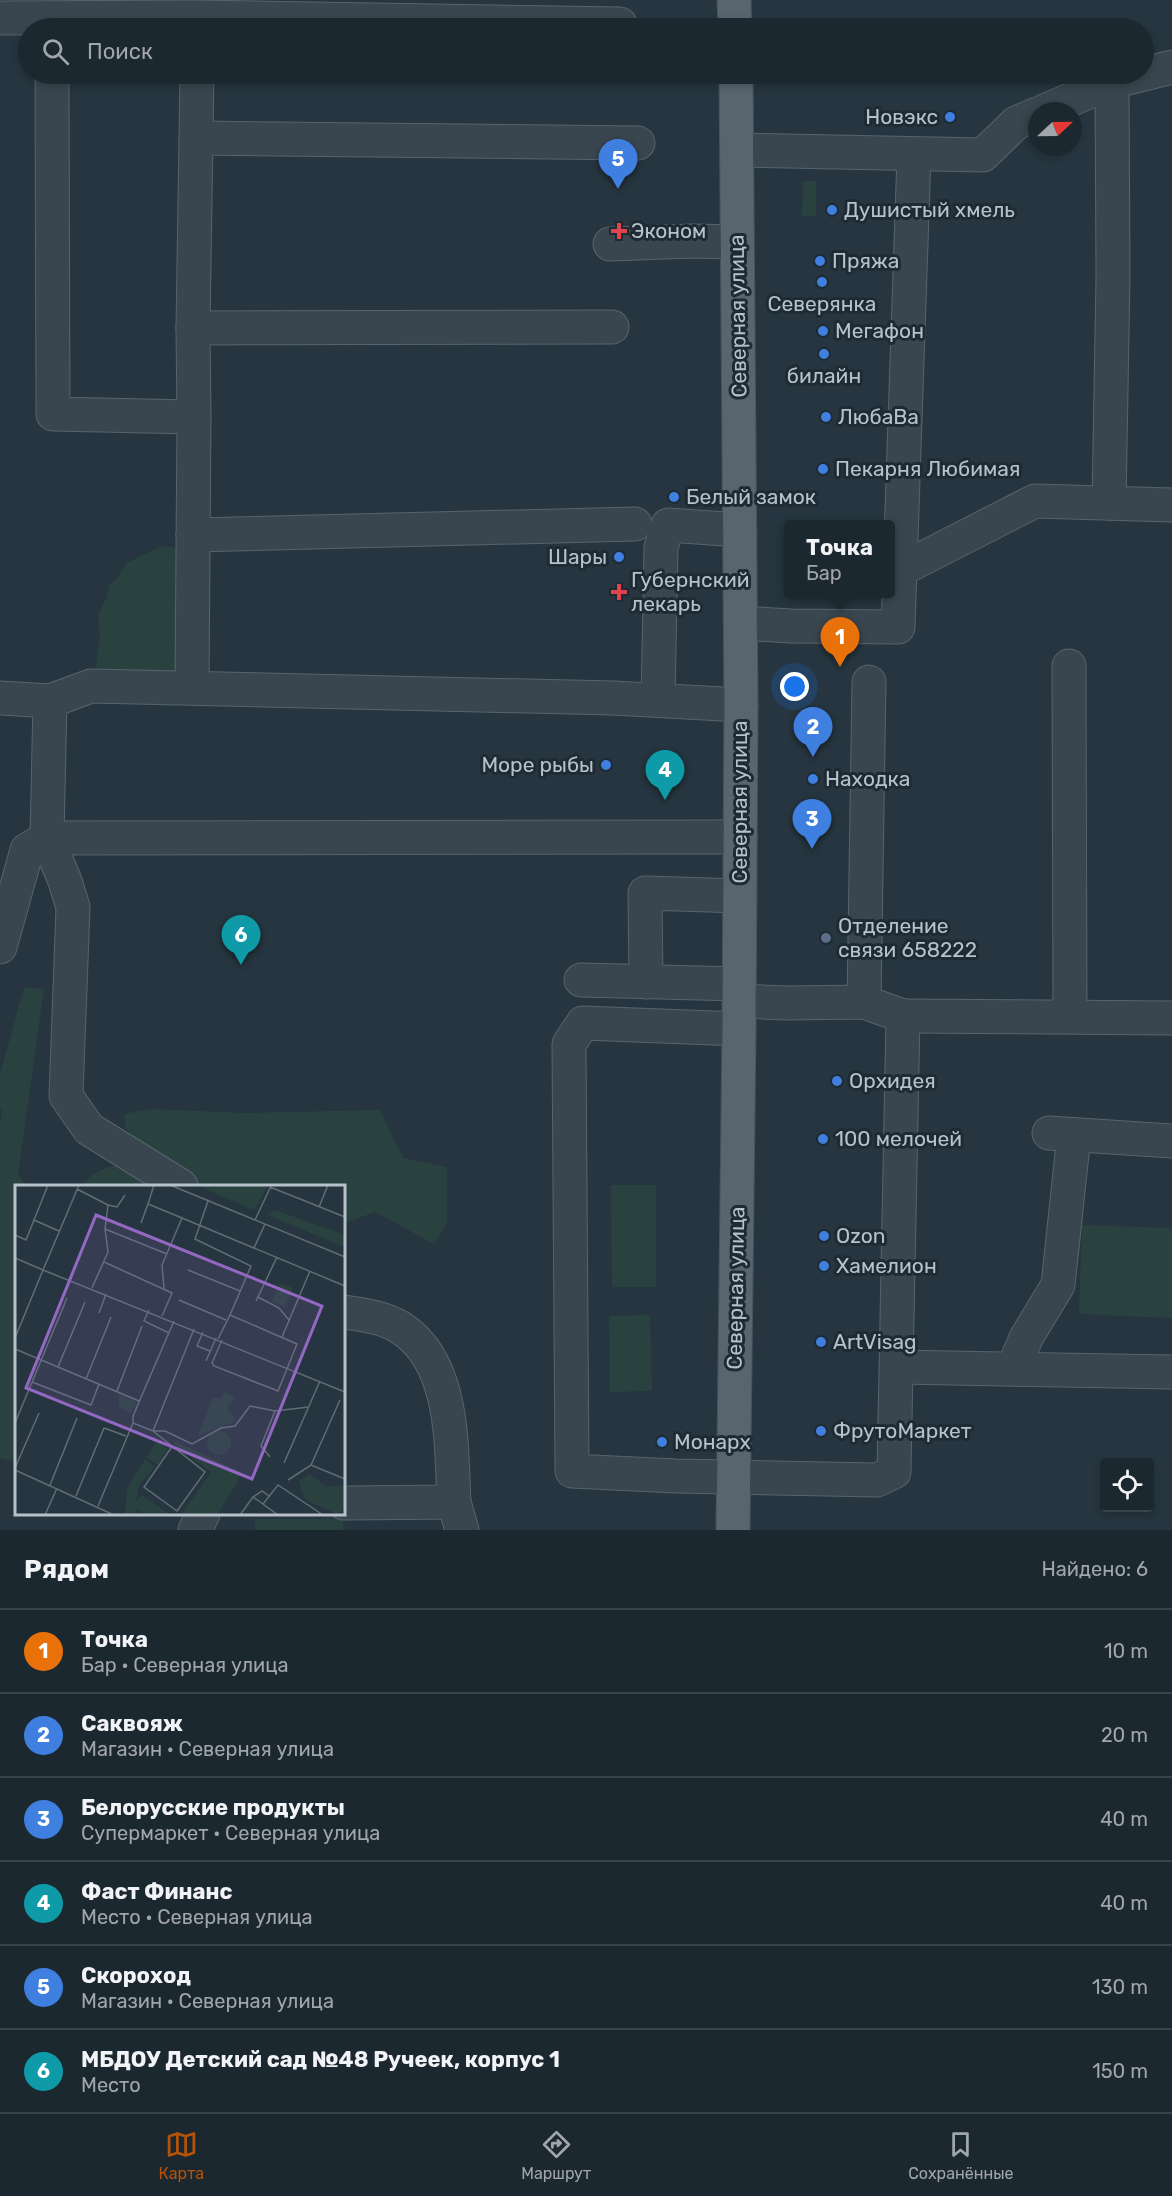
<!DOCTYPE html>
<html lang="ru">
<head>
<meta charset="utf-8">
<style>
	:root { --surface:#1c282f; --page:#253037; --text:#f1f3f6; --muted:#a0a6aa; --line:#3a444b; --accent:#b45309 }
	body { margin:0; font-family:Rubik,sans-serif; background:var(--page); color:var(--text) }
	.controls { position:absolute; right:18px; bottom:18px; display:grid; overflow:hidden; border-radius:6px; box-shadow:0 3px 9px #0003 }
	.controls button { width:54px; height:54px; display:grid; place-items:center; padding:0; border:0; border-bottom:2px solid var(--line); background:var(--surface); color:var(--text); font:30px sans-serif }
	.compass { position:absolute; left:1028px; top:102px; width:54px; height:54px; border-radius:50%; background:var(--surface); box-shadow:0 3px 9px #0003; rotate:68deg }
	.you { position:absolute; left:795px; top:687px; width:21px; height:21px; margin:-15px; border:4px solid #fff; border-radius:50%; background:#1a73e8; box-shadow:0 0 0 9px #1a73e833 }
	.badge { display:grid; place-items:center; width:39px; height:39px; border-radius:50%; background:var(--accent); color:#fff; font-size:20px; font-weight:700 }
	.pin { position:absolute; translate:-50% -50px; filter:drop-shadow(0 2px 3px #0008) }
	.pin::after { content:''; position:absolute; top:32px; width:21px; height:18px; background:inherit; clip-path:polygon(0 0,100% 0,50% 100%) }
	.popup { position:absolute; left:784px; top:520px; width:111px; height:78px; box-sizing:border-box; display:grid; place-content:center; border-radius:6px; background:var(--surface); filter:drop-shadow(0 2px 4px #0005); font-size:20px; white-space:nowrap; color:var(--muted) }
	.popup b { font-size:22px; color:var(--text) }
	.popup::after { content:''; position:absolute; left:50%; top:100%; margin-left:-12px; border:12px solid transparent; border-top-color:var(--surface) }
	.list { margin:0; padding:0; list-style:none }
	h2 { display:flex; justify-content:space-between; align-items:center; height:78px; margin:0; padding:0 24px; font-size:26px }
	h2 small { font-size:20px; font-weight:400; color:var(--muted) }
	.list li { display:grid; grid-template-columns:39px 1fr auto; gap:18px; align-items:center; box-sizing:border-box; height:84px; padding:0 24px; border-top:2px solid var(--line) }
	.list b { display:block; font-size:22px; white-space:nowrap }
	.list p { margin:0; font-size:20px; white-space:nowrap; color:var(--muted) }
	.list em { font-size:20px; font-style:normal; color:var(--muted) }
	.icon { flex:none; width:33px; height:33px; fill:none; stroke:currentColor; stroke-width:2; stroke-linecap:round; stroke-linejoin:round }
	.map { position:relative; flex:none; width:1172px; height:1530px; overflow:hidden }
	.search { position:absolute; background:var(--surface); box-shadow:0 3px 9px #0003; left:18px; right:18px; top:18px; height:66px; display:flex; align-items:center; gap:15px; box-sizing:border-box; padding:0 21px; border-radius:33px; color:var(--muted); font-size:22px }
	.sheet { height:582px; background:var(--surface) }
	nav { display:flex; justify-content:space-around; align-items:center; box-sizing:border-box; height:84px; border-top:2px solid var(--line); background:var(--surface); font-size:16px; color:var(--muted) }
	nav a { display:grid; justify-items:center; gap:3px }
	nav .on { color:var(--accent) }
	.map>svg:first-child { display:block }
</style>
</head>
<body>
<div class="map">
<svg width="1172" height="1530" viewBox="0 0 1172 1530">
	<rect width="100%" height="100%" fill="#26353f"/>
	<g fill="#294240">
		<polygon points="803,181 816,181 816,216 802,216"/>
		<polygon points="162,546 172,547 183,552 182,678 105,675 96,669 100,636 98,615 107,597 109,585 117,579 126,563"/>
		<polygon points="24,987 44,989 18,1175 27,1186 16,1186 16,1462 0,1458 0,1122 2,1112 0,1108 0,1074"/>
		<polygon points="151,1109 243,1113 380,1110 403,1158 447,1167 447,1223 434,1244 375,1212 345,1223 344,1225 344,1186 196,1186 138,1144 126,1129 124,1114"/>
		<path d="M122 1163 161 1186H81C92 1172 104 1168 122 1163Z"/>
		<polygon points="611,1185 656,1185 656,1287 612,1287"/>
		<polygon points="1082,1225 1172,1228 1172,1318 1079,1314"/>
		<polygon points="650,1315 652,1391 610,1392 609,1316"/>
		<rect x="255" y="1519" width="88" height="11"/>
	</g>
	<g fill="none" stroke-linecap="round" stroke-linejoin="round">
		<g stroke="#58646d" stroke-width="35">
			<g id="minor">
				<polyline points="0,18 197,17 620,24"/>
				<polyline points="52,74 53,414 194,417"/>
				<polyline points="1044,111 1112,82 1172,67"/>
				<polyline points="196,138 638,143"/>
				<polyline points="738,150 983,155 1016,123 1037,114"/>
				<polyline points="610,244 692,241 737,242"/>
				<polyline points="193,328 612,327"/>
				<polyline points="1109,503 1113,277 1112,82"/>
				<polyline points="193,535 635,524"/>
				<polyline points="900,570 1035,501 1172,505"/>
				<polyline points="741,623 791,626 898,627 914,155"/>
				<polyline points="1069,666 1070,1016"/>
				<polyline points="192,687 194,417 193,328 197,74"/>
				<polyline points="0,698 50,701"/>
				<polyline points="658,700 661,547 668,525 740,530"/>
				<polyline points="740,837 47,838 50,701 91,686 613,698 741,705"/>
				<polyline points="0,947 27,850 47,838 65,881 73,907 66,1096 89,1129 181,1186"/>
				<polyline points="581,980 739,984"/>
				<polyline points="646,982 645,893 740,896"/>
				<polyline points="739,1001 786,1003 864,1002 903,1016 894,1472 877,1480 676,1476 572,1471 569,1044 583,1023 739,1029"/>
				<polyline points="864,1002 869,682"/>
				<polyline points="903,1016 1172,1018"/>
				<polyline points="1049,1133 1172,1141"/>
				<path d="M344 1312C363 1315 384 1317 401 1328 455 1363 451 1446 454 1502"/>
				<polyline points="897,1367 1172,1372"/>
				<polyline points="1013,1369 1026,1338 1058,1285 1074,1135"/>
				<polyline points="344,1503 454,1502 462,1530"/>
				<polyline points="195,1530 203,1514"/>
			</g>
		</g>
		<g stroke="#47525b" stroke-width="35">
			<g id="major">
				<polyline points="734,0 735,28"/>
				<polyline points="733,1530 739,1029 741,705 736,74"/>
			</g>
		</g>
		<use href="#minor" stroke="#3a464f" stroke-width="33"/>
		<use href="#major" stroke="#58656f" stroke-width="33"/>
	</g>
	<g fill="#3f7fe0" stroke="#1f2b34" stroke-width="2">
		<circle cx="950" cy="117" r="6"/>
		<circle cx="832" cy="210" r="6"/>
		<circle cx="820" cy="261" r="6"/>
		<circle cx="822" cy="282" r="6"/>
		<circle cx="823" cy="331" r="6"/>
		<circle cx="824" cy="354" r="6"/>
		<circle cx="826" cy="417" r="6"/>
		<circle cx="823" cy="469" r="6"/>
		<circle cx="674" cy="497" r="6"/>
		<circle cx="619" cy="557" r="6"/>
		<circle cx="606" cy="765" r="6"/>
		<circle cx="813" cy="779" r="6"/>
		<circle cx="837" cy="1081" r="6"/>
		<circle cx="823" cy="1139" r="6"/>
		<circle cx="824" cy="1236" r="6"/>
		<circle cx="824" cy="1266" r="6"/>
		<circle cx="821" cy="1342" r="6"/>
		<circle cx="821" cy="1431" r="6"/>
		<circle cx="662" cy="1442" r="6"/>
	</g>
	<g fill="#e0444e" stroke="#1f2b34" stroke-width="2">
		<path d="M616 222h6v6h6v6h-6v6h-6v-6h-6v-6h6z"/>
		<path d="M616 583h6v6h6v6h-6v6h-6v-6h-6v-6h6z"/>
	</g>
	<circle fill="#5c6f8a" stroke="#1f2b34" stroke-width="2" cx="826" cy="938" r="6"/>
	<g text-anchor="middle" stroke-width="6" stroke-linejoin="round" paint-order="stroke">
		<g font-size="21" fill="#b7c1ca" stroke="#1f2b34" text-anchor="start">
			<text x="938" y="124" text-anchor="end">Новэкс</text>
			<text x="844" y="217">Душистый хмель</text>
			<text x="631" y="238">Эконом</text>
			<text x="832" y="268">Пряжа</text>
			<text x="822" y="311" text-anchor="middle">Северянка</text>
			<text x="835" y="338">Мегафон</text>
			<text x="824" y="383" text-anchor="middle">билайн</text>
			<text x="838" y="424">ЛюбаВа</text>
			<text x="835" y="476">Пекарня Любимая</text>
			<text x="686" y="504">Белый замок</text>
			<text x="607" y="564" text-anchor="end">Шары</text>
			<text x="631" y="587">Губернский<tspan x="631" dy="24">лекарь</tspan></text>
			<text x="594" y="772" text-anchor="end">Море рыбы</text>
			<text x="825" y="786">Находка</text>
			<text x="838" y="933">Отделение<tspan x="838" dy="24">связи 658222</tspan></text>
			<text x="849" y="1088">Орхидея</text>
			<text x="835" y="1146">100 мелочей</text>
			<text x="836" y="1243">Ozon</text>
			<text x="836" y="1273">Хамелион</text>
			<text x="833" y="1349">ArtVisag</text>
			<text x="833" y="1438">ФрутоМаркет</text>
			<text x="674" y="1449">Монарх</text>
		</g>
		<g font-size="21" fill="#b7c1ca" stroke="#1f2b34">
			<text transform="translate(738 316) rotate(-91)" y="7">Северная улица</text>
			<text transform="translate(740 802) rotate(-90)" y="7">Северная улица</text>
			<text transform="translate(736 1288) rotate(-89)" y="7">Северная улица</text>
		</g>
	</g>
	<g transform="translate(15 1185)">
		<rect width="330" height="330" fill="#26353f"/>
		<path d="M180 0H254L239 25ZM260 25 330 50V62L252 30ZM265 98 278 103 270 122 257 116ZM210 207 221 213 213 220 212 225 221 233 219 237 183 251 198 213H206ZM104 209 122 217 116 229 104 222ZM192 258a12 12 0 1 1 24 0a12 12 0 1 1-24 0ZM142 256 153 264 143 280 131 272ZM160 256 228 288 202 330H166L196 287 158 258ZM130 274 140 282 124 300 121 317 127 310 156 330H130L122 324 121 330H110L112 303ZM294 289 312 302 330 300V322L324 330 290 315 284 296Z" fill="#294240"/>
		<path fill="none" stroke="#606d77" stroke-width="1.5" d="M33 0 19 35 44 46M139 0 133 19 167 33 147 80 149 104M155 0 330 72M255 2 330 32M62 4 93 20 90 44 93 67 77 103M193 16 180 54 236 81 215 130M93 20 102 22 110 10M304 22 313 0M167 33 330 101M240 35 256 1M126 38 133 19M90 44 152 69M0 50 11 55 19 35M239 63 250 39M0 73 28 85 64 0M89 77 157 108 147 131M173 85 225 106M243 112 264 123 274 135M164 115 211 135M241 116 262 72M134 125 129 136 154 148M84 128 91 109M159 136 118 231V238L138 246 179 144M188 147 182 161 195 166M267 152 295 86M0 153 28 85 330 207M203 154 215 130 282 159 263 206 199 181 197 178 207 155M0 164 124 216M191 176 201 153M43 182 70 117M71 194 96 132M17 197 76 220 84 199M102 206 127 141M0 238 52 113M138 246 190 287 162 326 129 302 156 263M138 246H150L177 259 206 243 220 241 235 221 260 226M255 272 246 261 260 226 294 222M269 278 305 196M296 280 325 215M0 283 24 228M0 285 99 330M273 295 296 280 330 294M35 300 62 233M61 311 89 243 111 251M238 312 247 306 254 311M83 321 118 238M30 330 42 303M225 330 238 312 248 319M263 330 248 319 263 300 308 330"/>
		<path fill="#9368c3" fill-opacity="0.15" stroke="#9368c3" stroke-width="3" d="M81 30 307 121 237 294 11 203Z"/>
		<rect width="330" height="330" fill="none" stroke="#b7c1ca" stroke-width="3"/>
	</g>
</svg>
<div class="controls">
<button><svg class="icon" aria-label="locate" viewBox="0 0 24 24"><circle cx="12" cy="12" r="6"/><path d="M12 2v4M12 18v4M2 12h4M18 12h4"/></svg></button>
</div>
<svg class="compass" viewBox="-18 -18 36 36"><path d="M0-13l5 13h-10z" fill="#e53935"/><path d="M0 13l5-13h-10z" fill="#a0a6aa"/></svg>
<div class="you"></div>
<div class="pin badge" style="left:840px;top:667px;background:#e8710a">1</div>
<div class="popup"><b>Точка</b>Бар</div>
<div class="pin badge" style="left:813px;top:757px;background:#3f7fe0">2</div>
<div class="pin badge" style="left:812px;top:849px;background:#3f7fe0">3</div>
<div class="pin badge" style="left:665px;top:800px;background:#0f9aa8">4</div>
<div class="pin badge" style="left:618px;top:189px;background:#3f7fe0">5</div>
<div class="pin badge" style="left:241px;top:965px;background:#0f9aa8">6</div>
<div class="search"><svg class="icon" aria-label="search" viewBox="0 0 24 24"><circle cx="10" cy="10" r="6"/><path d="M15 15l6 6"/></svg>Поиск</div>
</div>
<section class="sheet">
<h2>Рядом<small>Найдено: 6</small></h2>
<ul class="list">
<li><span class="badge" style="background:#e8710a">1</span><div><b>Точка</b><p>Бар · Северная улица</p></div><em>10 m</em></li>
<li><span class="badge" style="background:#3f7fe0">2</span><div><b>Саквояж</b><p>Магазин · Северная улица</p></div><em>20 m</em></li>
<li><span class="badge" style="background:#3f7fe0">3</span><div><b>Белорусские продукты</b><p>Супермаркет · Северная улица</p></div><em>40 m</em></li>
<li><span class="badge" style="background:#0f9aa8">4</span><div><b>Фаст Финанс</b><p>Место · Северная улица</p></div><em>40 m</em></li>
<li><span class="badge" style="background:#3f7fe0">5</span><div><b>Скороход</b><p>Магазин · Северная улица</p></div><em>130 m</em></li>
<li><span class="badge" style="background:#0f9aa8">6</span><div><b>МБДОУ Детский сад №48 Ручеек, корпус 1</b><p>Место</p></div><em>150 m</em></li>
</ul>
</section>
<nav>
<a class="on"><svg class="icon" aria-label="map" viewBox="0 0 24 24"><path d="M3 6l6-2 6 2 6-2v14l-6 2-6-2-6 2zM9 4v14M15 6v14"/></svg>Карта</a>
<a><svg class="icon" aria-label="directions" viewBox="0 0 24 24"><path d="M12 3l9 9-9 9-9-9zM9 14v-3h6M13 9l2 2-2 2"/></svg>Маршрут</a>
<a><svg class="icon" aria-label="saved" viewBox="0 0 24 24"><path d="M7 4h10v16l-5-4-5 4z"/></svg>Сохранённые</a>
</nav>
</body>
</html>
